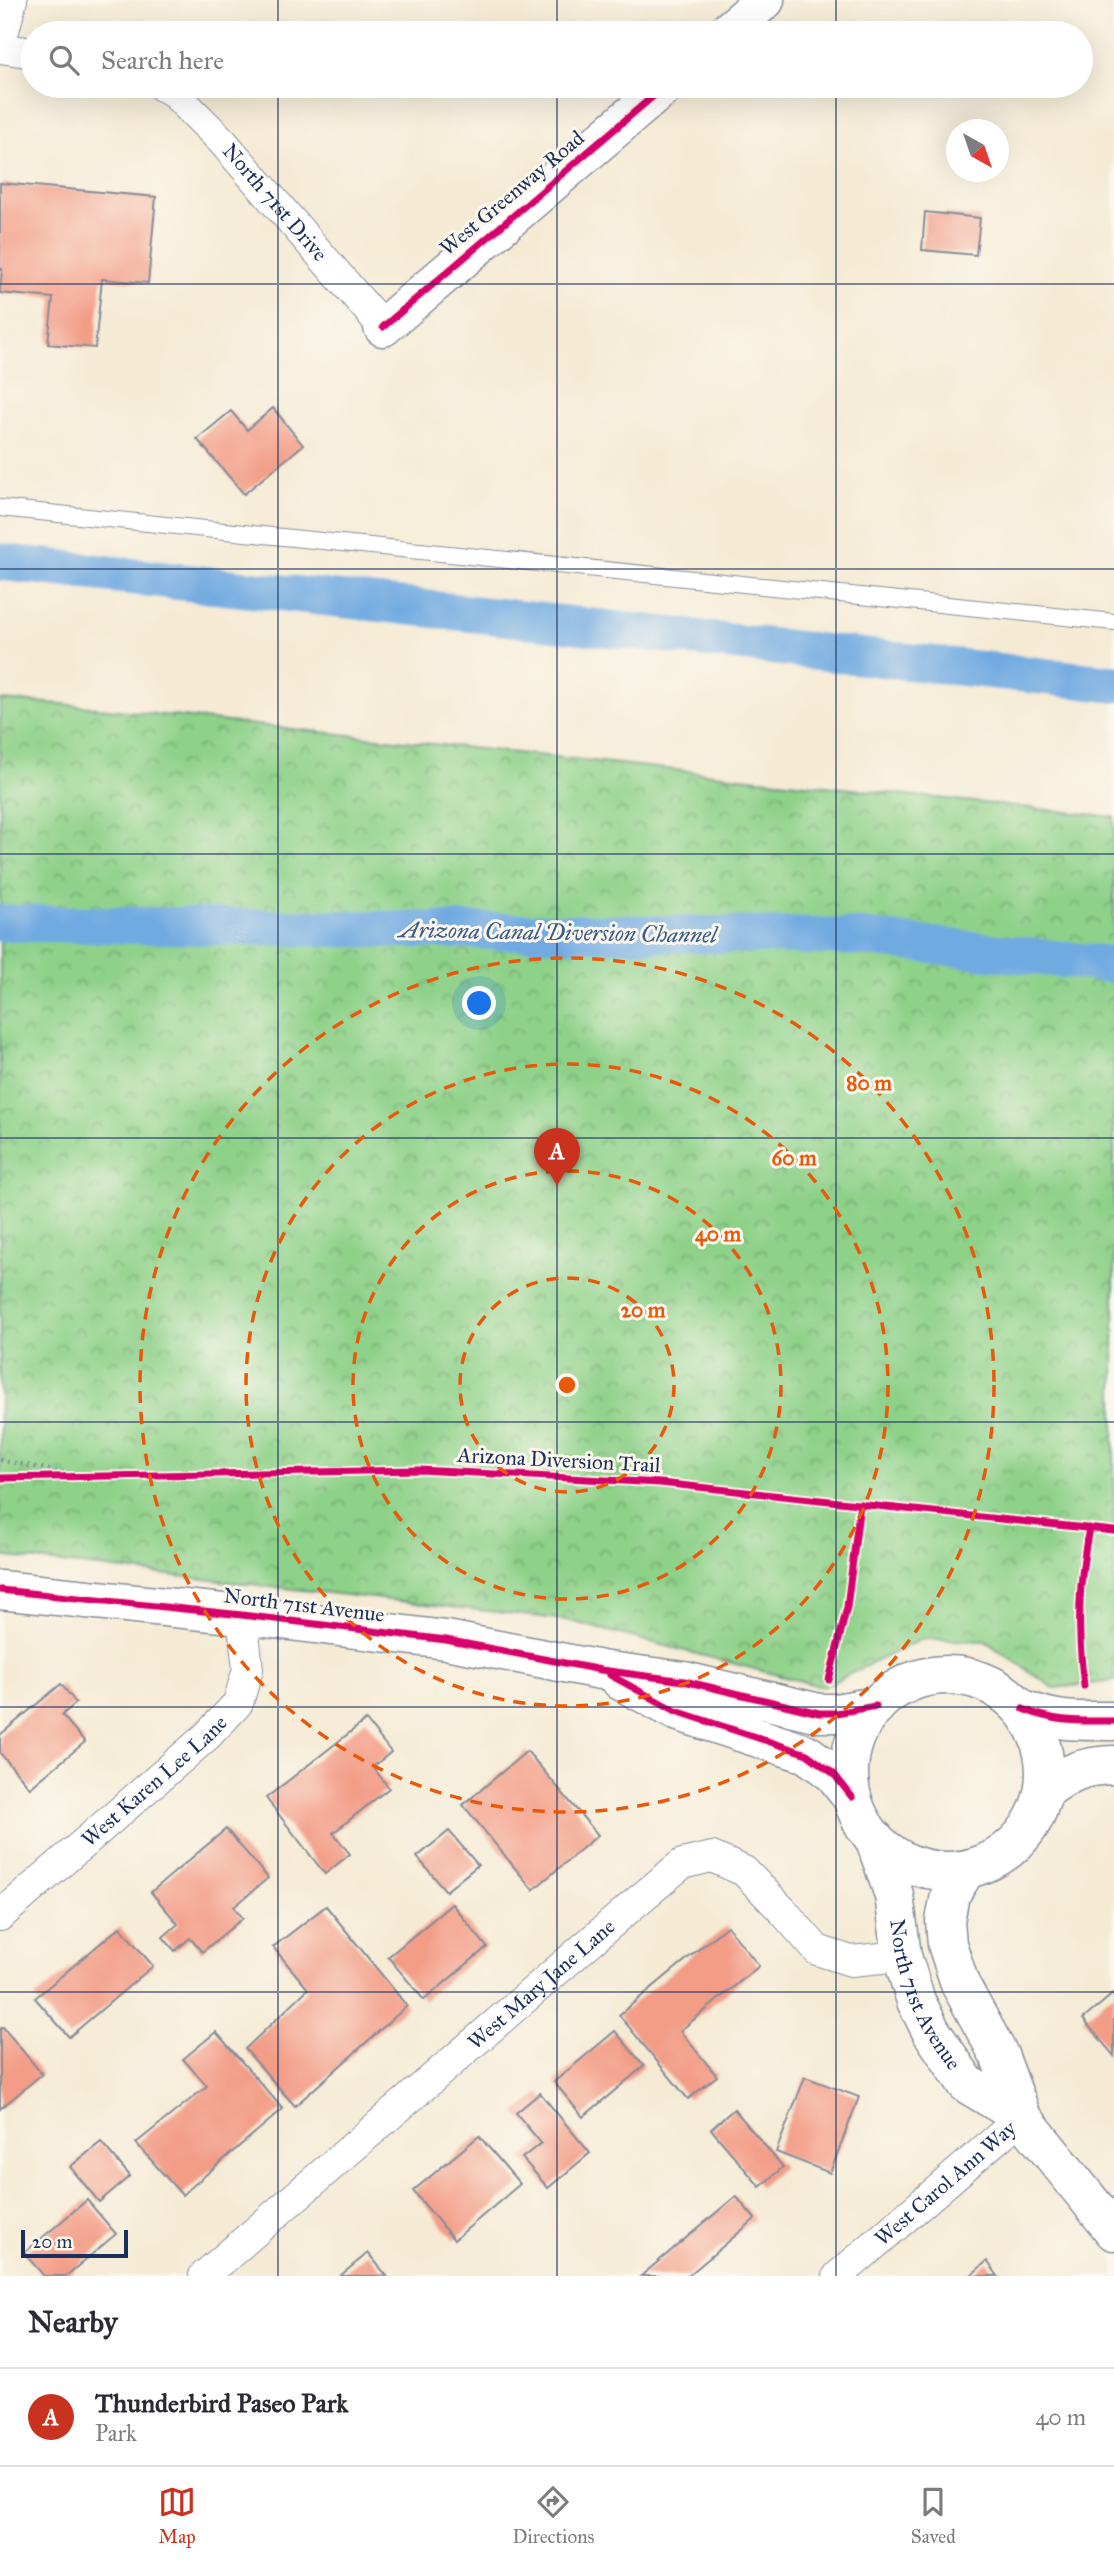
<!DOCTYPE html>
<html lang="en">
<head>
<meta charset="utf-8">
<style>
	:root { --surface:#fff; --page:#f7f7f7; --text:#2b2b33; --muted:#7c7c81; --line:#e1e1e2; --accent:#c8321e }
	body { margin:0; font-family:"IM FELL Great Primer",serif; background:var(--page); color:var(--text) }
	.compass { position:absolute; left:946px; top:119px; width:63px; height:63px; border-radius:50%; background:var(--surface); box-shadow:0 7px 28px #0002; rotate:140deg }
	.scale { position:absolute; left:21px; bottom:18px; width:107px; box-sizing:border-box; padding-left:7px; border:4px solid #1b2f5e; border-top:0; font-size:19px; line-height:24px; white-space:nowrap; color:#1b2f5e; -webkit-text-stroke:5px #fbf7ec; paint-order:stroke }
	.you { position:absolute; left:480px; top:1004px; width:24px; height:24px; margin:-18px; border:5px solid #fff; border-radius:50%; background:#1a73e8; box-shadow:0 0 0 10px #1a73e833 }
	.badge { display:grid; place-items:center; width:46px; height:46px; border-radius:50%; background:var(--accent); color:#fff; font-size:23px; font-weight:700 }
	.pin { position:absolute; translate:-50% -58px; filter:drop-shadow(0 2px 4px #0008) }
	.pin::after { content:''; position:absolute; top:37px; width:24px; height:21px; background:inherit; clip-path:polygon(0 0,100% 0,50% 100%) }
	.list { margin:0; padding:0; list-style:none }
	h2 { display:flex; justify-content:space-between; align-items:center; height:91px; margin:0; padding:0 28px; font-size:30px }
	h2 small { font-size:23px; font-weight:400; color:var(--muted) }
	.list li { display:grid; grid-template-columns:46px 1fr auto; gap:21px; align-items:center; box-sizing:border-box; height:98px; padding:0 28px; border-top:2px solid var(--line) }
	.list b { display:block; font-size:26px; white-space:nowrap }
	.list p { margin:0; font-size:23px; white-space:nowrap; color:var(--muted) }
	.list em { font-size:23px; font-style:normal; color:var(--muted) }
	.icon { flex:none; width:38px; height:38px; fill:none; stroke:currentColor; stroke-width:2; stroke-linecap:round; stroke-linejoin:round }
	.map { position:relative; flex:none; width:1114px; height:2276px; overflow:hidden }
	.search { position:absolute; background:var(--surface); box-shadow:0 7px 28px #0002; left:21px; right:21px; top:21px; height:77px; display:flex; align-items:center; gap:18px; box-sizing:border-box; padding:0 24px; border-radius:38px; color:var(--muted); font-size:26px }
	.sheet { height:189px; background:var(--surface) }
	nav { display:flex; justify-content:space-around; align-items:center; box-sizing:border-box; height:98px; border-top:2px solid var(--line); background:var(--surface); font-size:19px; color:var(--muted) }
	nav a { display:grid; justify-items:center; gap:4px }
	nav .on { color:var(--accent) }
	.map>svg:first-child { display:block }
</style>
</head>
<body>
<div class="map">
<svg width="1114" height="2276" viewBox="0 0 1114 2276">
	<defs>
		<pattern id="park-crowns" width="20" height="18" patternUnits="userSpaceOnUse" patternTransform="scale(1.75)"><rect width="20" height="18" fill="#8ed189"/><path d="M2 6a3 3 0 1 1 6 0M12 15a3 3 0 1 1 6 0" fill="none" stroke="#73aa73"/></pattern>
	</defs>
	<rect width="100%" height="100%" fill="#fbf7ec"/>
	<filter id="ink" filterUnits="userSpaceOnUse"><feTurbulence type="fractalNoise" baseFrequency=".0143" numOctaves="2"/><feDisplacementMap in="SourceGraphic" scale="14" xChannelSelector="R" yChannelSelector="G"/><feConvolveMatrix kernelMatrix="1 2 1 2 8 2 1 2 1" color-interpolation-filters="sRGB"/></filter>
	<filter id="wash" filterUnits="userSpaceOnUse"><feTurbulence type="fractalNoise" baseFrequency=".00686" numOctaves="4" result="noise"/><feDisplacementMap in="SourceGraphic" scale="28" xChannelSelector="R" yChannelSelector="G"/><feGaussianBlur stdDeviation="1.57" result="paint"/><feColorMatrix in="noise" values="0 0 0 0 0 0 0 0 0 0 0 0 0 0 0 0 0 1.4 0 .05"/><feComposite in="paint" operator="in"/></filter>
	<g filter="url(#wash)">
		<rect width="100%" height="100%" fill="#f5ebd5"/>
		<polygon fill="url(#park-crowns)" stroke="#548074" stroke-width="2" points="0,700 61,704 1114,817 1114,1681 1054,1688 985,1641 922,1639 823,1687 566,1620 0,1556"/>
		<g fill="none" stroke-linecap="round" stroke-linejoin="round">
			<g stroke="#71aae1" stroke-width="37">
				<polyline points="0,562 1114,684"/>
				<polyline points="0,923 854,937 1114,965"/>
			</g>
		</g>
		<g id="blocks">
			<g fill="#f39c86">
				<polygon points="0,183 156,197 148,283 102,279 95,348 48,344 53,298 0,293 2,269 0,269"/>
				<polygon points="925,212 980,218 976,255 922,250"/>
				<polygon points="273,408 303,445 244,494 197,439 231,411 247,430"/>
				<polygon points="61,1684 76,1703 62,1715 85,1742 30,1788 0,1753 0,1735"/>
				<polygon points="366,1720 391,1752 373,1767 389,1788 333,1833 350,1854 325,1874 266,1798"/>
				<polygon points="527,1751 598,1835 533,1890 463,1805"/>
				<polygon points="226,1829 268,1878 234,1907 243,1918 202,1952 190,1938 175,1951 163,1937 178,1924 151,1892"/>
				<polygon points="449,1831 478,1865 446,1891 417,1857"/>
				<polygon points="452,1904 487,1947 424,2000 388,1957"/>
				<polygon points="326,1906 407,2006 295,2106 245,2049 308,1989 273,1947"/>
				<polygon points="727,1926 759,1966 680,2031 717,2076 688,2099 619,2015"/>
				<polygon points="120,1927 153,1966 69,2037 35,1998"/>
				<polygon points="1114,1993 1114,2056 1083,2019"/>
				<polygon points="3,2027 42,2074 0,2109 0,2029"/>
				<polygon points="615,2031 644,2066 583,2117 554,2082"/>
				<polygon points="216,2032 283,2109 182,2195 136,2143 207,2086 183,2059"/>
				<polygon points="805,2077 859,2097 830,2173 776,2152"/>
				<polygon points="540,2093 590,2153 548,2188 522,2158 541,2143 516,2113"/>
				<polygon points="734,2109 783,2167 760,2187 711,2129"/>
				<polygon points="479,2136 520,2184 454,2240 413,2191"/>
				<polygon points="101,2142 130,2176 99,2202 70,2167"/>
				<polygon points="736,2196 755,2219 688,2276 641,2276"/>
				<polygon points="87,2200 116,2234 66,2276 44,2276 24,2253"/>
				<polygon points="368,2253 387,2276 340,2276"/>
				<polygon points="987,2261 998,2276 970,2276"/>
			</g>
		</g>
	</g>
	<g filter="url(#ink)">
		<use href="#blocks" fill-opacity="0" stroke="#888d9a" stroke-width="2"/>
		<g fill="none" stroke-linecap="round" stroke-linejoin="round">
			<g stroke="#888d9a" stroke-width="18">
				<polyline id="service" points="0,508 1114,622"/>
			</g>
			<g stroke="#888d9a" stroke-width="32">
				<g id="minor">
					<polyline points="0,46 12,0"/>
					<polyline points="0,48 33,53"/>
					<path id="s1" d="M162 86 172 91 222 141 383 327"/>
					<path id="s2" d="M0 1916 207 1736 238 1703 248 1669 242 1615"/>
					<path id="s3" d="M204 2276 634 1904 682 1864 712 1857 744 1871 782 1910 817 1950 851 1961 902 1956"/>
					<path id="s4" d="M838 2276 1022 2117"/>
				</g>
			</g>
			<g stroke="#888d9a" stroke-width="41">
				<g id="tertiary">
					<polyline points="726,33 765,0"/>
					<polyline points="383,327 665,86"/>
					<polyline points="0,1590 242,1615 446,1640 601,1670 684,1681 819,1713 836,1713 876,1706"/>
					<circle cx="947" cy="1773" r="98"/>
					<polyline points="621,1681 676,1711 807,1754 834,1774 852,1797"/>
					<path d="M1023 1709C1057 1723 1078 1721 1114 1721"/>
					<path d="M1044 1791C1069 1772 1083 1766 1114 1765"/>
					<path id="s5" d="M874 1838 894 1895 902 1956 916 2001 931 2031 967 2084 1022 2117"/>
					<polyline points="966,1870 950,1895 945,1921 947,1944 960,1984 999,2055 1022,2117 1114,2231"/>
				</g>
			</g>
			<g stroke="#888d9a" stroke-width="4.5" stroke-dasharray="2 5" stroke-linecap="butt">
				<polyline points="0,1460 91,1478"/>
				<polyline points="830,1676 847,1607 860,1504"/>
				<path d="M1083 1684C1077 1627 1078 1584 1089 1528"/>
			</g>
			<use href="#service" stroke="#fff" stroke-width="16"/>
			<use href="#minor" stroke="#fff" stroke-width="30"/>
			<use href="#tertiary" stroke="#fff" stroke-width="38"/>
			<g stroke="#fbf7ec" stroke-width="11">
				<g id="cycleway">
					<polyline points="383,327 665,86"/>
					<polyline points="0,1478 419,1470 660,1483 1114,1531"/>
					<polyline points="0,1590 242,1615 446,1640 601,1670 684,1681 819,1713 836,1713 876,1706"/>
					<polyline points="610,1675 676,1711 807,1754 834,1774 852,1797"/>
					<polyline points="829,1680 847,1607 860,1504"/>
					<path d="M1084 1686C1077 1629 1078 1585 1089 1528"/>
					<path d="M1023 1709C1057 1723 1078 1721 1114 1721"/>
				</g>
			</g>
			<use href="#cycleway" stroke="#d6006c" stroke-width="7"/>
		</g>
	</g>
	<path fill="none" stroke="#1b2f5e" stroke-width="2" stroke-opacity="0.55" d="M278 0V33M557 0V33M836 0V33M278 86V2276M557 86V2276M836 86V2276M0 284H1114M0 569H1114M0 854H1114M0 1138H1114M0 1422H1114M0 1707H1114M0 1992H1114"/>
	<g fill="none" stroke="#e8590c" stroke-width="3.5" stroke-dasharray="12 9">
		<circle cx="567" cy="1385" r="107"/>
		<circle cx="567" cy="1385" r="214"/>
		<circle cx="567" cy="1385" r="321"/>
		<circle cx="567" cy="1385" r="427"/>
	</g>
	<g text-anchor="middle" stroke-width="6" stroke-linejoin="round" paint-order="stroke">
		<g font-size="21" fill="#1b2f5e" stroke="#fbf7ec">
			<text transform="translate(512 193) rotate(-40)" y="7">West Greenway Road</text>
			<text dy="7" stroke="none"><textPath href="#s1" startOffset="163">North 71st Drive</textPath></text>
			<text transform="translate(559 1460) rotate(3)" y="7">Arizona Diversion Trail</text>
			<text transform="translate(304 1605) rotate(7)" y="7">North 71st Avenue</text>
			<text dy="7" stroke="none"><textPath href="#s2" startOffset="205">West Karen Lee Lane</textPath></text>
			<text dy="7" stroke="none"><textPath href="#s3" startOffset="446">West Mary Jane Lane</textPath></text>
			<text dy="7" stroke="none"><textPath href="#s5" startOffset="166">North 71st Avenue</textPath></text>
			<text dy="7" stroke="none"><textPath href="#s4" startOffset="142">West Carol Ann Way</textPath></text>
		</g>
		<g font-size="23" font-style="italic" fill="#395a8c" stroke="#fbf7ec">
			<text transform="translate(558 932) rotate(1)" y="8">Arizona Canal Diversion Channel</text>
		</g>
	</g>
	<circle cx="567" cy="1385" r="10" fill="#e8590c" stroke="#fbf7ec" stroke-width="3.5"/>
	<g font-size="21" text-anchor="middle" font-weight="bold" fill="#e8590c" stroke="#fbf7ec" stroke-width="6" stroke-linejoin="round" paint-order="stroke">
		<text x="869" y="1090">80 m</text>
		<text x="794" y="1165">60 m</text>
		<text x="718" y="1241">40 m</text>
		<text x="643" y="1317">20 m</text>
	</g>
</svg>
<svg class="compass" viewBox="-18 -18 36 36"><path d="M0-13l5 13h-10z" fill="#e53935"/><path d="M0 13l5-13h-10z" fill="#7c7c81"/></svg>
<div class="scale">20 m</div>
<div class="you"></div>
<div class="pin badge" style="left:557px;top:1186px">A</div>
<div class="search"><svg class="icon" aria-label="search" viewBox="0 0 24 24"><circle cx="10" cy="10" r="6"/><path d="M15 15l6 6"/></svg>Search here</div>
</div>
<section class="sheet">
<h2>Nearby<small></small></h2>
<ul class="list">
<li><span class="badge">A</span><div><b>Thunderbird Paseo Park</b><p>Park</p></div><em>40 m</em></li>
</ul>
</section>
<nav>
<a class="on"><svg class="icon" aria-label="map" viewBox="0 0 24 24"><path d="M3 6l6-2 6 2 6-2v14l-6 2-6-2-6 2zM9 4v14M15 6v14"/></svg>Map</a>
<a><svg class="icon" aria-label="directions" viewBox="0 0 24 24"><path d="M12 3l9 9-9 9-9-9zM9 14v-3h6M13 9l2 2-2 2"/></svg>Directions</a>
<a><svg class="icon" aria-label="saved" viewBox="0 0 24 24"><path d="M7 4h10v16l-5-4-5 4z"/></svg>Saved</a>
</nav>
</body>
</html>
